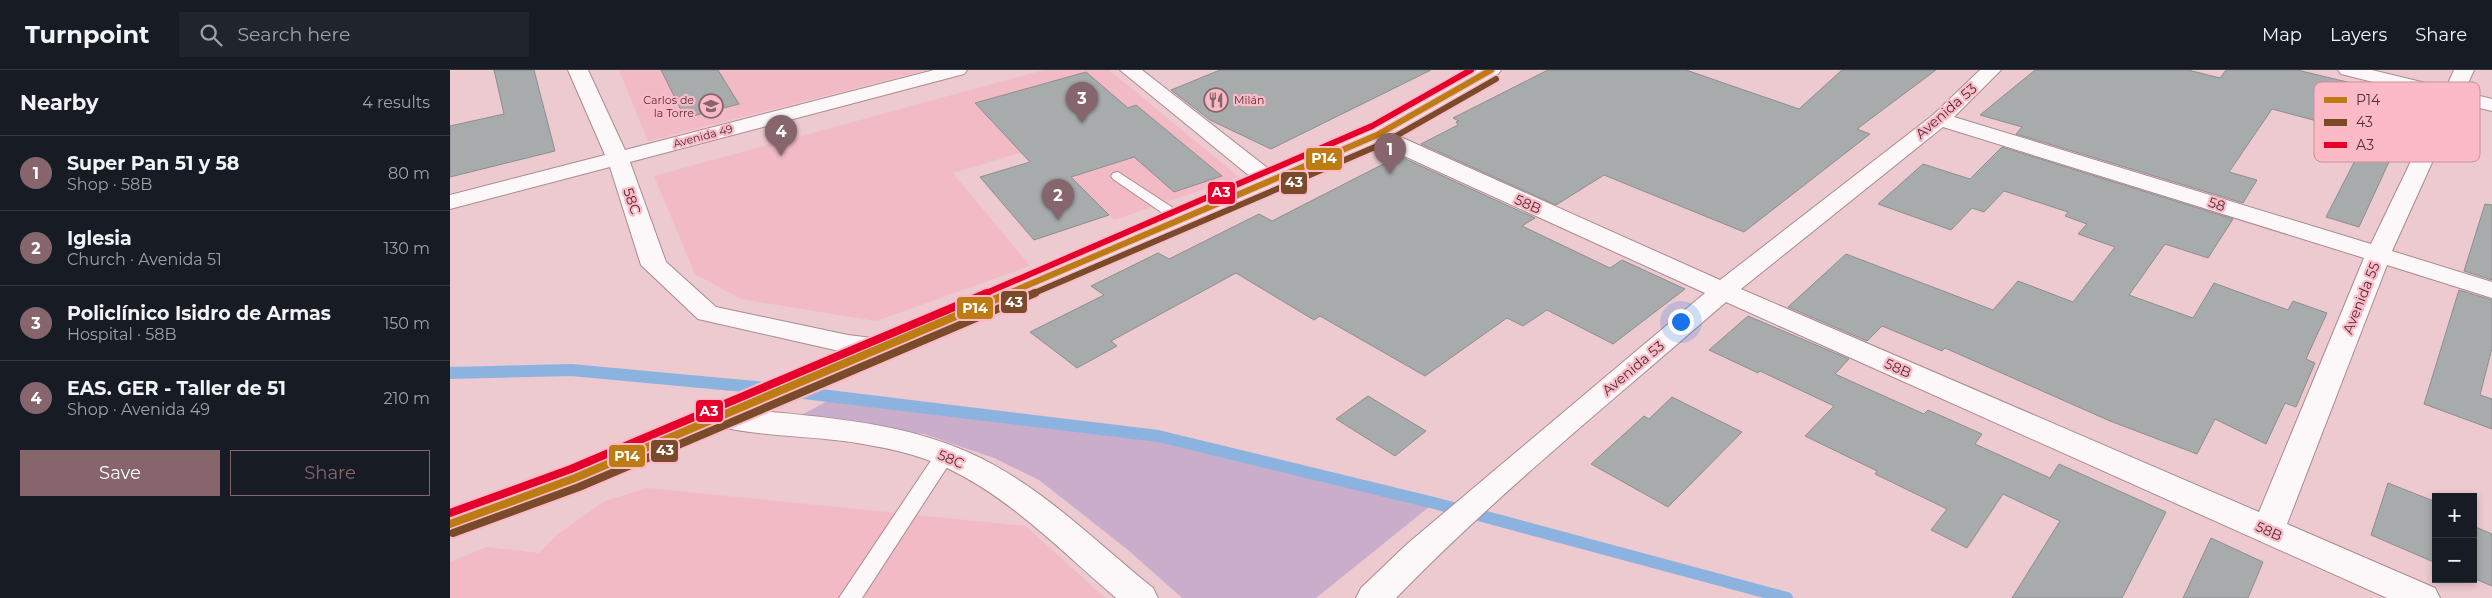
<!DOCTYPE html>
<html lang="en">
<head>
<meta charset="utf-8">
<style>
	:root { --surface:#171b24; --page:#20242c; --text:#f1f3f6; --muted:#9ea1a6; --line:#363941; --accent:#87656c }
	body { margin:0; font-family:Montserrat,sans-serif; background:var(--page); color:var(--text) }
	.controls { position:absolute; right:15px; bottom:15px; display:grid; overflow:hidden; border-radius:0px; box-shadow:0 2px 8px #0003 }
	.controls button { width:45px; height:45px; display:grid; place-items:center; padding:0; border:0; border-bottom:1px solid var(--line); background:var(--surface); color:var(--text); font:25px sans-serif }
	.you { position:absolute; left:1230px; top:251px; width:18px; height:18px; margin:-12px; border:4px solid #fff; border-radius:50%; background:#1a73e8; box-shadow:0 0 0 8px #1a73e833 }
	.badge { display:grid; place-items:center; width:32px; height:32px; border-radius:50%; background:var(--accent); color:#fff; font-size:16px; font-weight:700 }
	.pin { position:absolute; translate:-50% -41px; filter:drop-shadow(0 1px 2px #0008) }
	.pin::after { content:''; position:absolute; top:26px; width:18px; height:15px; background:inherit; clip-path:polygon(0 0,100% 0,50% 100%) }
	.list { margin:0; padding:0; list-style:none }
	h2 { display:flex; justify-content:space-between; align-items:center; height:65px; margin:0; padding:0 20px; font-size:21px }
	h2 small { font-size:16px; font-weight:400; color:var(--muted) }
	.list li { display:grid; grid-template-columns:32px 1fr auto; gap:15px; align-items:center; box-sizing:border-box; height:75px; padding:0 20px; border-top:1px solid var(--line) }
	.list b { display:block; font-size:19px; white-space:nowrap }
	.list p { margin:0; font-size:16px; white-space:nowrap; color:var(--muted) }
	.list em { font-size:16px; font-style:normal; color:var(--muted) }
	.actions { display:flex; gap:10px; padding:15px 20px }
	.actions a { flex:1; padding:11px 0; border:1px solid var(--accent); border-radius:0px; text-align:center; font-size:18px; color:var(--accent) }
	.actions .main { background:var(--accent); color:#fff }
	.icon { flex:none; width:28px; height:28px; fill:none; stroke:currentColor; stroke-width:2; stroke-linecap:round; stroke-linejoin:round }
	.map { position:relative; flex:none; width:2042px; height:528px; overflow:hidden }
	header { display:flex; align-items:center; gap:30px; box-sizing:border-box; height:70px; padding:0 25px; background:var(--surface); border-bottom:1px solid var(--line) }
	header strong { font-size:24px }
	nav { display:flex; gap:28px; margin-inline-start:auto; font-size:18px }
	.search { width:350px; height:45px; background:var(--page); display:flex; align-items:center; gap:12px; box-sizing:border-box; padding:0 18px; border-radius:0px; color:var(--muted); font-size:19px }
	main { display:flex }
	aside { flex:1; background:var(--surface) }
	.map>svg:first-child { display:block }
</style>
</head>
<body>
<header>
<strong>Turnpoint</strong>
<div class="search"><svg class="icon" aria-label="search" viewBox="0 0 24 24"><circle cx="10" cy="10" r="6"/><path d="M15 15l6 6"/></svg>Search here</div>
<nav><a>Map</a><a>Layers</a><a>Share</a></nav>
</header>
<main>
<aside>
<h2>Nearby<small>4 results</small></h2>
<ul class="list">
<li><span class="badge">1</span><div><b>Super Pan 51 y 58</b><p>Shop · 58B</p></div><em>80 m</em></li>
<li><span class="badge">2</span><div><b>Iglesia</b><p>Church · Avenida 51</p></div><em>130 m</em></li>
<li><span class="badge">3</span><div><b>Policlínico Isidro de Armas</b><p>Hospital · 58B</p></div><em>150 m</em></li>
<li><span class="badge">4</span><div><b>EAS. GER - Taller de 51</b><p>Shop · Avenida 49</p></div><em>210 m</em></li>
</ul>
<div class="actions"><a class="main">Save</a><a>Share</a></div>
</aside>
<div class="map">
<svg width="2042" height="528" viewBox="0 0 2042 528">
	<rect width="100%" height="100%" fill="#edc9d0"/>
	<g fill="#f2bac5">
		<polygon points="169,0 477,0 198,71"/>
		<polygon points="594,0 659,0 789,107 664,150 600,85 570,83 503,103 580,196 426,251 291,229 245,204 204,106"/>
		<polygon points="198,418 576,456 655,528 0,528 0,492 37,477 89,483 108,464 155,431"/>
	</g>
	<polygon fill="#c9adca" points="385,327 708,366 984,433 866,528 732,528 678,480 589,410 544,388 474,364 344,349"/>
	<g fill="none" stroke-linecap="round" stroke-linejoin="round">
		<polyline stroke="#8cb3df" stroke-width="12" points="0,303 121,300 305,317 708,366 984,433 1337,528"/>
	</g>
	<g fill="#a7abac" stroke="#8e8e90">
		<polygon points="44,0 84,0 105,81 0,107 0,56 54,44"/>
		<polygon points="211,0 268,0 289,34 235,48"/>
		<polygon points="770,0 981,0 821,79 760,50 721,20"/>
		<polygon points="1098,0 1236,0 1349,39 1392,0 1486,0 1407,59 1420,64 1294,162 1154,105 1106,135 971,74 1008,55 1006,52 1009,51 1003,48"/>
		<polygon points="1585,0 1738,0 1770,8 1776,0 1847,0 1968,29 1909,157 1876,147 1914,73 1877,63 1882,55 1822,39 1779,102 1807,110 1793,133 1566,64 1572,57 1530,45"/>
		<polygon points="636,2 678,38 686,35 772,106 724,122 684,87 621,107 659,145 584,170 530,107 580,92 525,33"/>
		<polygon points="1552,77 1783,149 1758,188 1715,174 1679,225 1743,248 1764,213 1838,240 1843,231 1877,243 1856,289 1865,293 1846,337 1835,333 1816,374 1765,349 1747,384 1660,351 1495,278 1492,281 1432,256 1417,271 1338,237 1396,184 1543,240 1568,211 1623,232 1665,177 1628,164 1637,154 1615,146 1618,142 1554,121 1534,142 1522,138 1501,160 1428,134 1473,94 1520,109"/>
		<polygon points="949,86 1085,148 1072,156 1160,198 1172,190 1235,219 1163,274 1097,240 1073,256 1057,248 975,306 870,246 864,250 786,203 661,271 667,276 627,298 580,262 654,225 641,216 708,183 719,189 809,144 822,151"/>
		<polygon points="2035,134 2042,135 2042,210 2014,201"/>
		<polygon points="2009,220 2042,230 2042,278 2030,325 2042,329 2042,359 1974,334"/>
		<polygon points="1298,246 1399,289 1385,304 1474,344 1478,340 1532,364 1525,374 1600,408 1609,394 1716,442 1672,528 1562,528 1610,451 1553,424 1517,478 1481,460 1497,439 1425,404 1427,401 1355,366 1384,336 1310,301 1308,303 1259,280"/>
		<polygon points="918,326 976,361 945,386 886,349"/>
		<polygon points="1222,327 1292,362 1218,437 1141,394 1194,346 1199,349"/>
		<polygon points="1938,413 1986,432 1986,493 1921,465"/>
		<polygon points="2023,456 2042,464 2042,516 2023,508"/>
		<polygon points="1761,468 1813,492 1798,528 1733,528"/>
	</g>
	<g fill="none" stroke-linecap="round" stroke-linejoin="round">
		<g stroke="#a98b91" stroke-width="2">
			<g id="lane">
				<polygon points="668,102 737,147 740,150 737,153 727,153 663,109 661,106 663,103"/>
				<polygon points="495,378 502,380 505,385 412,528 389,528 488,380"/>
			</g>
		</g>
		<g stroke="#a98b91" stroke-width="2">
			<g id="street">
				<polygon points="118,0 138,0 175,80 484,0 517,0 514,4 180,92 216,192 266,237 398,265 446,271 450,277 446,283 436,286 398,283 248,249 191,195 160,97 0,139 0,125 155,85"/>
				<path d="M1530 0H1551L1504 47 1921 174 1991 29 1891 4 1888 0H1922L1996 18 2004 0H2024L2014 22 2042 29V41L2009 33 1942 181 2042 212V228L1937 195 1837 454 1985 518 1990 528H1937L1276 232C1165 329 1049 422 946 528H906L911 518 957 474 1255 223 919 70 916 65 919 60 927 59 935 60 1270 210 1483 45ZM1493 57 1914 188 1809 442 1291 219Z"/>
				<path d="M271 337C362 347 462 349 544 395 602 427 651 476 703 518L708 528H666C612 482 560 427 495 397 467 384 437 378 407 373 360 365 305 367 260 354L256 347 260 340Z"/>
			</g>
		</g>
		<g stroke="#a98b91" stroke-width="2">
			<polygon id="secondary" points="670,0 692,0 829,107 832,112 829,117 821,119 813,117"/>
		</g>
		<g stroke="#a98b91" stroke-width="2">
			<polygon id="primary" points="1027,0 1051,0 1048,4 935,70 136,416 0,466 0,441 114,400 319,316 813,107 919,60"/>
		</g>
		<use href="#lane" fill="#fcf7f8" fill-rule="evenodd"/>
		<use href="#street" fill="#fcf7f8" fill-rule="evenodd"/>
		<use href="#secondary" fill="#fcf7f8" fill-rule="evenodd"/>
		<use href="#primary" fill="#fcf7f8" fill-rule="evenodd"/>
		<g stroke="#fcbac7" stroke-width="9">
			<polyline id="bus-1-far1" points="557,224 927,65 1041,0"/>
		</g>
		<g stroke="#fcbac7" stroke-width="12">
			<polyline id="bus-1" points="0,454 125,408 560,223"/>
		</g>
		<g stroke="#fcbac7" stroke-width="9">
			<polyline id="bus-2-far1" points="582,224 932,74 1046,9"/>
		</g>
		<g stroke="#fcbac7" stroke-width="12">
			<polyline id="bus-2" points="3,463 129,417 585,223"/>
		</g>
		<g stroke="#fcbac7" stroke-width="9">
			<polyline id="bus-3-far1" points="534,224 922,56 1021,0"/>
		</g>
		<g stroke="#fcbac7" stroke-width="12">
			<polyline id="bus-3" points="0,443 121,399 537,223"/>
		</g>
		<use href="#bus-1-far1" stroke="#bd7c13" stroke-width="6"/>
		<use href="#bus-1" stroke="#bd7c13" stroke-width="8"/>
		<use href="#bus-2-far1" stroke="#7a4b2a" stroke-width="6"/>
		<use href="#bus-2" stroke="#7a4b2a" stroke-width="8"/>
		<use href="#bus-3-far1" stroke="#e4002b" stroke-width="6"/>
		<use href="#bus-3" stroke="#e4002b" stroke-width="8"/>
	</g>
	<defs>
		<g id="restaurant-ring" transform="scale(1.25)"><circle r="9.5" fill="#fcbac7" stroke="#87656c" stroke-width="1.5"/><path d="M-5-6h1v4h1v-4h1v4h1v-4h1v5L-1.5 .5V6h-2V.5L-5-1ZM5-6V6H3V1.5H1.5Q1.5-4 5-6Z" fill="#87656c"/></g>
		<g id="school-ring" transform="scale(1.25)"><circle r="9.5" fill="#fcbac7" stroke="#87656c" stroke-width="1.5"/><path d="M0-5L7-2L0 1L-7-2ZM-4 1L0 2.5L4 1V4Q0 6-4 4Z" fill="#87656c"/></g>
	</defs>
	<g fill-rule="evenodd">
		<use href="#restaurant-ring" x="766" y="30"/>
		<use href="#school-ring" x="261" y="36"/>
	</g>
	<g text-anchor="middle" stroke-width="4.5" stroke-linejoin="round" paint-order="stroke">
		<g font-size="11" fill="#502f36" stroke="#fcbac7" text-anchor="end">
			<text x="244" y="34">Carlos de<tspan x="244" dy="13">la Torre</tspan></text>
			<text x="784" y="34" text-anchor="start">Milán</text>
		</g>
		<g font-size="11" fill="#502f36" stroke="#fcbac7">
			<text transform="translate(253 66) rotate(-15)" y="4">Avenida 49</text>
		</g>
		<g font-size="14" fill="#502f36" stroke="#fcbac7">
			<text transform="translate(1496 41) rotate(-41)" y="5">Avenida 53</text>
			<text transform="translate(182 131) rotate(71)" y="5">58C</text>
			<text transform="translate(1078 134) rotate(24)" y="5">58B</text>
			<text transform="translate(1767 134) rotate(17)" y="5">58</text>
			<text transform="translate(1911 228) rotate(-68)" y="5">Avenida 55</text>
			<text transform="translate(1183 298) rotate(-40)" y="5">Avenida 53</text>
			<text transform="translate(1448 298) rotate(24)" y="5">58B</text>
			<text transform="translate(501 389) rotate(22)" y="5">58C</text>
			<text transform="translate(1819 461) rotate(24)" y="5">58B</text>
		</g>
	</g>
	<rect x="1864" y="12" width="166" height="80" rx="8" fill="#fcbac7" stroke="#c8909c" stroke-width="1"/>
	<rect x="1874" y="27" width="23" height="6" fill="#bd7c13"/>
	<rect x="1874" y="49" width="23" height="7" fill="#7a4b2a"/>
	<rect x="1874" y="72" width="23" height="6" fill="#e4002b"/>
	<g font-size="14" fill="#502f36">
		<text x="1906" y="35">P14</text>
		<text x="1906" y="57">43</text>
		<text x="1906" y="80">A3</text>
	</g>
	<g stroke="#fcbac7" stroke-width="2">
		<rect x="855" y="77" width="38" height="24" rx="5" fill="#bd7c13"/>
		<rect x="830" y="101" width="28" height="24" rx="5" fill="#7a4b2a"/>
		<rect x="757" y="111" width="29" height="24" rx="5" fill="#e4002b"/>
		<rect x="550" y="220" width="28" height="24" rx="5" fill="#7a4b2a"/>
		<rect x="506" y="226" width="38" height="24" rx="5" fill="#bd7c13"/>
		<rect x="245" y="329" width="29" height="24" rx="5" fill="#e4002b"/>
		<rect x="200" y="369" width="29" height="24" rx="5" fill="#7a4b2a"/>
		<rect x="158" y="374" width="38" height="24" rx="5" fill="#bd7c13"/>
	</g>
	<g font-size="14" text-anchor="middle" font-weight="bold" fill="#fff">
		<text x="874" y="93">P14</text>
		<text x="844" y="117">43</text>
		<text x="771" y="127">A3</text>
		<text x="564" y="237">43</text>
		<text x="525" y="243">P14</text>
		<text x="259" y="346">A3</text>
		<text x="215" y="385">43</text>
		<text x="177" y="391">P14</text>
	</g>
</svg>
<div class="controls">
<button>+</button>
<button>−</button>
</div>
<div class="you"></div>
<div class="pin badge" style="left:940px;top:104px">1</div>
<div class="pin badge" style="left:608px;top:150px">2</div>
<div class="pin badge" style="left:632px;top:53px">3</div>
<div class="pin badge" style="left:331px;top:86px">4</div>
</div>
</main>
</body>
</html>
